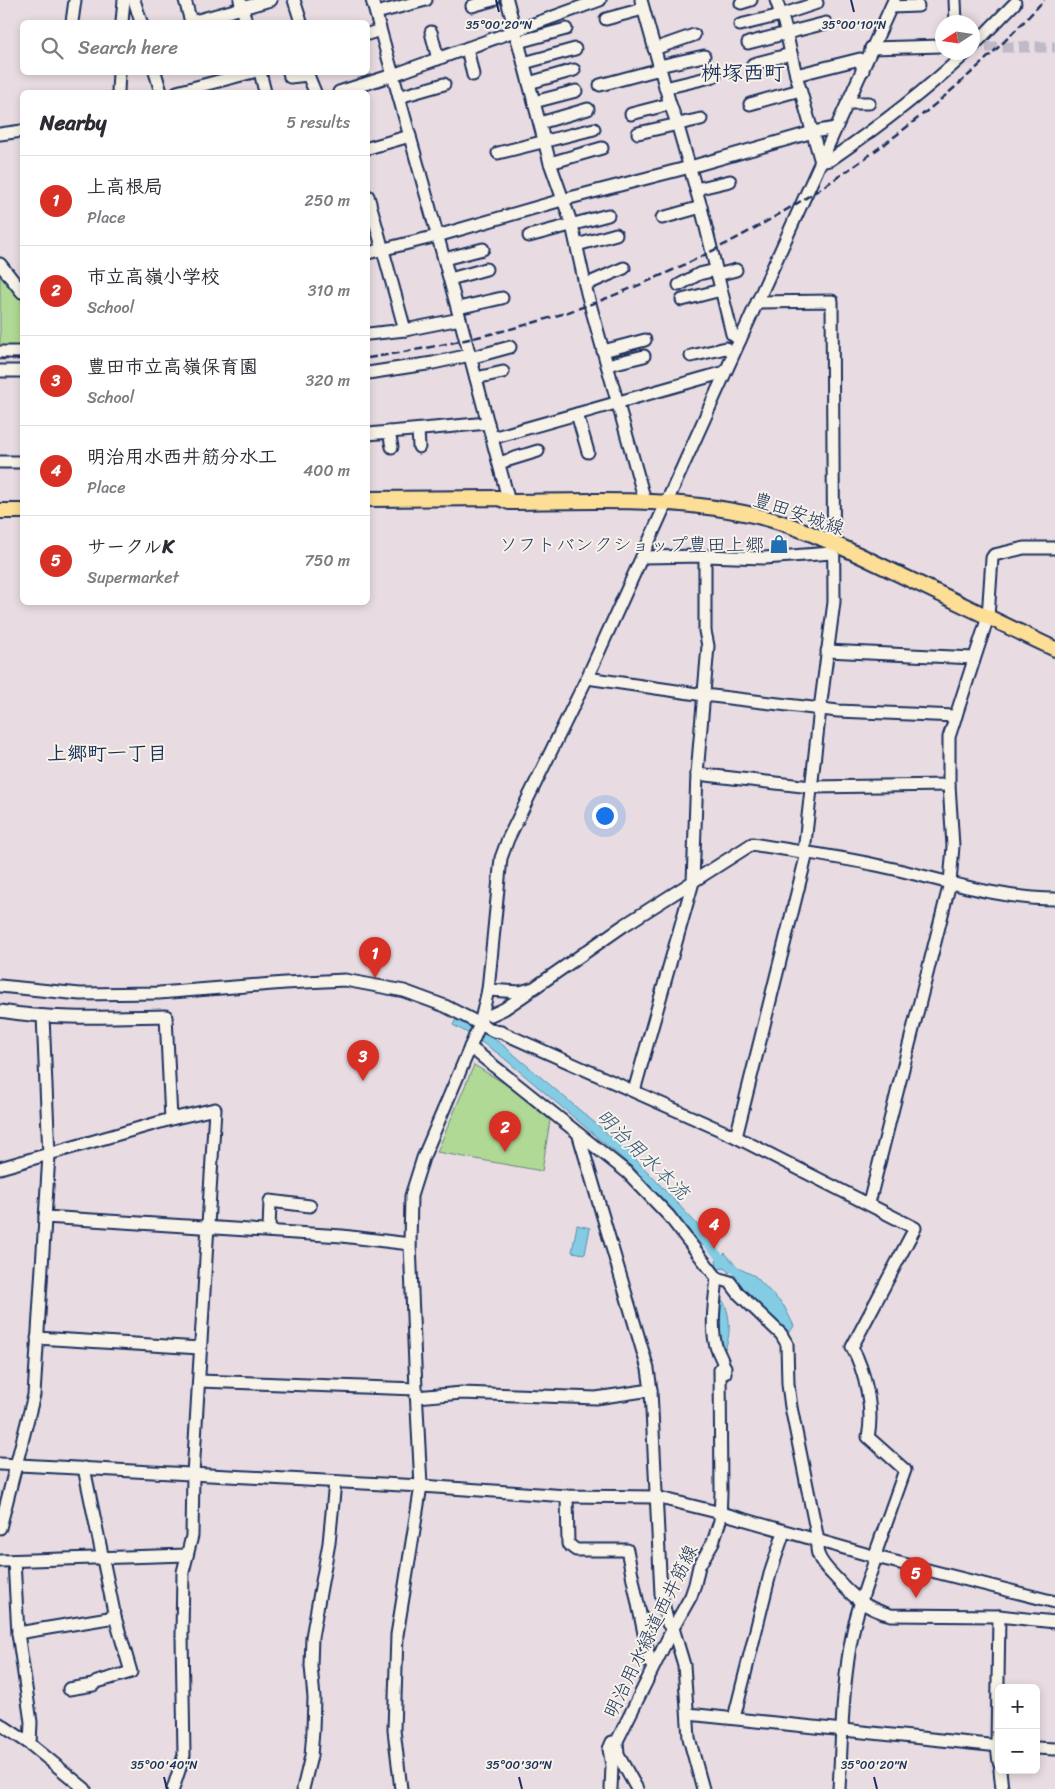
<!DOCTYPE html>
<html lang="en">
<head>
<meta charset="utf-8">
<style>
	:root { --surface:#fff; --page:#f2f2f3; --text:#2b2b33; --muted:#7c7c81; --line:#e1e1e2; --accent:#d93025 }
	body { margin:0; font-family:Sriracha,"Klee One",sans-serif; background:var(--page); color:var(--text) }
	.controls { position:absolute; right:15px; bottom:15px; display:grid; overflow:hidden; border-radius:8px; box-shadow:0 2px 8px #0003 }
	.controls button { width:45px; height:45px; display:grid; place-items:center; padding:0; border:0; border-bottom:1px solid var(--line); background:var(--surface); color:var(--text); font:25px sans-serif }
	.compass { position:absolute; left:935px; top:15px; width:45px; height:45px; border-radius:50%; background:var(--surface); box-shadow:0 2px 8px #0003; rotate:258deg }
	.you { position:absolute; left:604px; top:815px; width:18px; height:18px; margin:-12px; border:4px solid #fff; border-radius:50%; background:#1a73e8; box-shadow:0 0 0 8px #1a73e833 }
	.badge { display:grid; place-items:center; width:32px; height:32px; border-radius:50%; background:var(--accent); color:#fff; font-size:16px; font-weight:700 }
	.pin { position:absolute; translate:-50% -41px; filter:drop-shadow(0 1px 2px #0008) }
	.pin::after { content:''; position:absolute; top:26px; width:18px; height:15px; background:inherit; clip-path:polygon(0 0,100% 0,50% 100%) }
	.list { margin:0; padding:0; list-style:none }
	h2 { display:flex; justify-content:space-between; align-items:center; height:65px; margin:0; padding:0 20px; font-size:21px }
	h2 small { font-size:16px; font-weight:400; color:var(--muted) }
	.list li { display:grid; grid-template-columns:32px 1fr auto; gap:15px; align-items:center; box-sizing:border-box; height:90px; padding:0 20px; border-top:1px solid var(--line) }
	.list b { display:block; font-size:19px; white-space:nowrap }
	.list p { margin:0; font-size:16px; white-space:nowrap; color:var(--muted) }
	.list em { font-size:16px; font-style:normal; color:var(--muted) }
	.icon { flex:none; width:28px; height:28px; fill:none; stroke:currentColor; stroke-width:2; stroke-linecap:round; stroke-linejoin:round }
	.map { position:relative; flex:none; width:1055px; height:1789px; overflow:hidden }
	.search { position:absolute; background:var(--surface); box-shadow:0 2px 8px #0003; left:20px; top:20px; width:350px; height:55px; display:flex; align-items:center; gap:12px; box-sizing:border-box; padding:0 18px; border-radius:8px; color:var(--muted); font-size:19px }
	.panel { position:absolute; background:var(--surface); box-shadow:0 2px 8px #0003; left:20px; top:90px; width:350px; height:515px; border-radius:8px }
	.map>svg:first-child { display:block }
</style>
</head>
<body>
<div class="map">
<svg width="1055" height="1789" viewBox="0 0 1055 1789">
	<rect width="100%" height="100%" fill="#e8dce2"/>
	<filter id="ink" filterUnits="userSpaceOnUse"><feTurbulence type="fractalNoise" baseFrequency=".02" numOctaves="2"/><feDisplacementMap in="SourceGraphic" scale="10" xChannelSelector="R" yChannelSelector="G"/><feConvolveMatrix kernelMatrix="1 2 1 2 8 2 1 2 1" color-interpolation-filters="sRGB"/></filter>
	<g filter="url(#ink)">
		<g fill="#b0d995" stroke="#66847a">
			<polygon points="0,273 22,301 22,349 0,348"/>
			<polygon points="474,1065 507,1085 550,1120 542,1171 437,1152"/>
		</g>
		<g fill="#83cce4" stroke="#598dae">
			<polygon points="457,1017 480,1029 504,1046 628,1151 709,1237 712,1238 703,1246 633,1168 617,1154 499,1054 466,1032 453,1025"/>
			<polygon points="577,1225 590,1228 585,1254 572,1252"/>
			<polygon points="725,1253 736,1266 729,1273 725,1268 718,1269 716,1261"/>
			<path d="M738 1268 755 1276 784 1306 794 1326 790 1332C767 1316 748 1297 733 1273Z"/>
			<path d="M720 1301H723C731 1314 731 1335 725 1349H722L718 1342Z"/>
		</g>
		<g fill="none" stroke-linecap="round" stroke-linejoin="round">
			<polyline stroke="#83cce4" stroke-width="8" points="700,1236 720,1257 742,1276"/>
			<polyline stroke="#bfb9c8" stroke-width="11" stroke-dasharray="11 5.5" stroke-linecap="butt" points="986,47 1055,47"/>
			<g stroke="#1b2f5e" stroke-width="15">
				<g id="minor">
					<polyline points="134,0 141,22"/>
					<polyline points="185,0 191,22"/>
					<polyline points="240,0 246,22"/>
					<polyline points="294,0 301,22"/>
					<polyline points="372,0 444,259 509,502"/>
					<polyline points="507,0 550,163 572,225 587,293 645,501"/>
					<polyline points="641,0 670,104 677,123 701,207 732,334 740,340"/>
					<path d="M776 0 784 23 796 75 821 162 830 160C878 127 924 92 967 52"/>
					<polyline points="955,0 956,22"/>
					<polyline points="741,3 751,0"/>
					<polyline points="472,6 493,0"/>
					<polyline points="891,7 918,6"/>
					<polyline points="376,13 426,0"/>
					<polyline points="606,19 643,9"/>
					<polyline points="72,22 75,0"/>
					<polyline points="122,22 124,0"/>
					<polyline points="191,22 271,0"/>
					<polyline points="740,25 781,15 817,3"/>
					<polyline points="431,32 438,59"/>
					<polyline points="368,34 380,30"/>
					<polyline points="518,42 566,29"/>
					<polyline points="748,43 826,23"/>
					<polyline points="972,47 1015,3"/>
					<polyline points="467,48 473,75"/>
					<polyline points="871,48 942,46"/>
					<polyline points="654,49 694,35"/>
					<polyline points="524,63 575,49"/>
					<polyline points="753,64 791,54"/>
					<polyline points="659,66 704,56"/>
					<polyline points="155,72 161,92"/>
					<polyline points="260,72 265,92"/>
					<polyline points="289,72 290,77 308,75 315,92"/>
					<polyline points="796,75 860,59 863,71"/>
					<polyline points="529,83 574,70"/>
					<polyline points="600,85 660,69"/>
					<polyline points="665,88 715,76"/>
					<polyline points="118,92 119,72"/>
					<polyline points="177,92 253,72"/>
					<polyline points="339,92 393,75 600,0"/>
					<polyline points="399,97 444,84"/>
					<polyline points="534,102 576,91"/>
					<polyline points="848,103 869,103"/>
					<polyline points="750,104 800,90"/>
					<polyline points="631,114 670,104"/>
					<polyline points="540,123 588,109"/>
					<polyline points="638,133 701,119"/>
					<polyline points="0,134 22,131"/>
					<polyline points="368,148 410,136"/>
					<polyline points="498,153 594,129"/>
					<polyline points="550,163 602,148"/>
					<polyline points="696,189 730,181"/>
					<polyline points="368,196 405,330"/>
					<polyline points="662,218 701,207"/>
					<polyline points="529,236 608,215"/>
					<polyline points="577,245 616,234"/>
					<polyline points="368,253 437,236 562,200 690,167 813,132 836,128"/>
					<polyline points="444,259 483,249"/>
					<polyline points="0,264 22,292"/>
					<polyline points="717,275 736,270"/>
					<polyline points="450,279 486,269"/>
					<polyline points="585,285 624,268"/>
					<polyline points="679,285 699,274 716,270"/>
					<polyline points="682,300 721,290"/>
					<polyline points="757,302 832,301 834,602 820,709 804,852"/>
					<polyline points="458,308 502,298"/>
					<polyline points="368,334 405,330 460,319"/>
					<polyline points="603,351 645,340"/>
					<polyline points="0,352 22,352"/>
					<polyline points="691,356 726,348 734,352"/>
					<polyline points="470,358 510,347"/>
					<polyline points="607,365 644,356"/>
					<polyline points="0,371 22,371"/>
					<polyline points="368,373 433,363 470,355"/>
					<polyline points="476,378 503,372"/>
					<polyline points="577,414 588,452"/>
					<polyline points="418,430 419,447"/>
					<polyline points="389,432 392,447"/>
					<polyline points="368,434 488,423"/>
					<polyline points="492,438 725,372"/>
					<polyline points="0,462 22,462"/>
					<polyline points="499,463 538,451"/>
					<polyline points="642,557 705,556 764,558 832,553"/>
					<polyline points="827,651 974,658"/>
					<polyline points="587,678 704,695 838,711 956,716"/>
					<polyline points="697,774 811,787 949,785"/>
					<path d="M0 986 80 994 159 993 285 983 345 980 404 991 445 1006 494 1031 501 1032 736 1137 915 1228 852 1347C865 1371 874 1410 868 1437L905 1470 877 1549 876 1557C868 1581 858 1606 853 1631 842 1682 842 1737 839 1789"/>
					<path d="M488 990 520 992 534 988 623 926 752 844C793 851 835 856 876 865 935 877 994 899 1055 899"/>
					<path d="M0 1011C55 1020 110 1017 166 1016L171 1119"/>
					<polyline points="491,1015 504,1009 529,992"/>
					<path d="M470 1047 628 1173 669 1216 717 1278 730 1282 739 1294 781 1334 787 1344 788 1384 791 1407 817 1535C817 1541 816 1548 818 1554 821 1563 828 1570 834 1576 851 1595 865 1609 891 1615L999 1616 1055 1622"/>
					<polyline points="634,1091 693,882 697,774 708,646 705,631 705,556"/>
					<polyline points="579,1136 648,1369 651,1390 661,1594 668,1624 673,1628 684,1665 689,1738 703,1789"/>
					<polyline points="736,1137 807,853"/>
					<polyline points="0,1168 171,1119 215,1109 193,1474 192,1536 183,1572 182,1635 184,1755 173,1789"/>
					<polyline points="869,1203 950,883 953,846 949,785 949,737 988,617 992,558 994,555 1024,548 1055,548"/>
					<polyline points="45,1217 342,1236 410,1244"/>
					<polyline points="269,1231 270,1201 310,1206"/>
					<path d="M717 1278C715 1298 711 1323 715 1342 717 1354 724 1358 725 1373"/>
					<polyline points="37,1338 200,1348"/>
					<polyline points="199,1381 416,1389"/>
					<polyline points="416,1397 462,1393 596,1398 651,1390"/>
					<polyline points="0,1464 421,1486 567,1496 656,1497 725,1514 876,1557 1055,1602"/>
					<polyline points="567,1496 568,1544 576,1550 627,1550 650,1663"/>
					<polyline points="0,1528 34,1395 49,1155 43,1016"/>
					<polyline points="0,1561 187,1555"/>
					<polyline points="14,1561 18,1633 31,1722 30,1744"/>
					<polyline points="18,1633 115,1617"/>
					<polyline points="69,1689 93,1685 97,1682 131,1672 115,1617 84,1468"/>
					<polyline points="688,1714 999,1746"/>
					<polyline points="734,1718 770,1574 784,1532"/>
					<polyline points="0,1724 30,1744 85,1789"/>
					<polyline points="1036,1748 1055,1749"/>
					<polyline points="999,1762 997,1746 999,1616"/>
					<polyline points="1000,1770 1002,1789"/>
					<polyline points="303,1789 311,1756 313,1731 314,1698 311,1666 312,1637 329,1543 335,1482"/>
					<polyline points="401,1789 394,1730 397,1635 421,1486 416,1389 410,1244 411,1196 423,1158 480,1024 488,990 501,858 508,839 587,678 894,0"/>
					<polyline points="611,1789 612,1766 609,1749 612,1742"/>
					<polyline points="637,1789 618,1755 617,1741 673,1628 691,1596 695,1584 699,1566 713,1542 720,1521 721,1492 720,1369 725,1367"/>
				</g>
			</g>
			<g stroke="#1b2f5e" stroke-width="18">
				<g id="major">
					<path d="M368 499 499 498 509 502C596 501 685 496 769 519 801 528 831 542 861 556L1055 649"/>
					<polyline points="0,511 22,511"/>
				</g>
			</g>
			<use href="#minor" stroke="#f7f3e8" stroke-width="11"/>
			<use href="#major" stroke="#fdde96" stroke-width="14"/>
			<g stroke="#1b2f5e" stroke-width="2.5" stroke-dasharray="8 4" stroke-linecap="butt">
				<path d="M368 358C449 345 530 328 607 298 770 235 927 129 1044 0"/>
				<polyline points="0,359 22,359"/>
			</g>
		</g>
	</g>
	<path fill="none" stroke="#1b2f5e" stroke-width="2" d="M496 0 499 12M851 0 854 12M164 1777 167 1789M519 1777 522 1789M874 1777 877 1789"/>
	<defs>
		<g id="shop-bare" transform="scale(1.5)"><path d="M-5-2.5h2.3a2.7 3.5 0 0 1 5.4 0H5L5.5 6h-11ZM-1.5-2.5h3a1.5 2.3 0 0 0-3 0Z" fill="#1f6fb2" stroke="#f7f3e8" stroke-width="2.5" paint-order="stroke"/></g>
	</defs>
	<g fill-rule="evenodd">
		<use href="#shop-bare" x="779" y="544"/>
	</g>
	<g text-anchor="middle" stroke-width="4" stroke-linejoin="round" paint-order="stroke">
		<g font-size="19" fill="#1b2f5e" stroke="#f7f3e8">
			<text transform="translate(799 513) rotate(19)" y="7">豊田安城線</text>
			<text transform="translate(650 1631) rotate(-64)" y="7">明治用水緑道西井筋線</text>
		</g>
		<g font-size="19" fill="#1b2f5e" stroke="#f7f3e8" text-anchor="end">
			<text x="764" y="551">ソフトバンクショップ豊田上郷</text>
		</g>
		<g font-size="20" font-weight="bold" fill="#1b2f5e" stroke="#f7f3e8">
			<text x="107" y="760">上郷町一丁目</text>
		</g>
		<g font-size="20" font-style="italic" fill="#355680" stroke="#f7f3e8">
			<text transform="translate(643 1154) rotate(44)" y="7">明治用水本流</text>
		</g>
		<g font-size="21" font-weight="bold" fill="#1b2f5e" stroke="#f7f3e8">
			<text x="743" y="80">桝塚西町</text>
		</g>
	</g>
	<g font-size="12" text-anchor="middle" fill="#1b2f5e" stroke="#f7f3e8" stroke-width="4" stroke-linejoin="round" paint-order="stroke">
		<text x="499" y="29">35°00'20"N</text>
		<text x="854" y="29">35°00'10"N</text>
		<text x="164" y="1769">35°00'40"N</text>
		<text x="519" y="1769">35°00'30"N</text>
		<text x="874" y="1769">35°00'20"N</text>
	</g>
</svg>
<div class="controls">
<button>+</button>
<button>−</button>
</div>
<svg class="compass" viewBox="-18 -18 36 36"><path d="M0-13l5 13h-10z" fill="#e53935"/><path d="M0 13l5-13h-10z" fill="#7c7c81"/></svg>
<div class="you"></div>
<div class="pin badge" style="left:375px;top:978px">1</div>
<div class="pin badge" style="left:505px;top:1152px">2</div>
<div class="pin badge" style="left:363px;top:1081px">3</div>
<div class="pin badge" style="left:714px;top:1249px">4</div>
<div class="pin badge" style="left:916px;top:1598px">5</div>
<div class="search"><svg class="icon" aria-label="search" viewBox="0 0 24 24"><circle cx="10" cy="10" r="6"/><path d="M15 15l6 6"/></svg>Search here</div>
<section class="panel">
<h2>Nearby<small>5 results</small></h2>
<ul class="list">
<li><span class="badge">1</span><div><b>上高根局</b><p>Place</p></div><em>250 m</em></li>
<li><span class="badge">2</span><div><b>市立高嶺小学校</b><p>School</p></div><em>310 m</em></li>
<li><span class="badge">3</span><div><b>豊田市立高嶺保育園</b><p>School</p></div><em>320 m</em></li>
<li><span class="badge">4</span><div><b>明治用水西井筋分水工</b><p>Place</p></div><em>400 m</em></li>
<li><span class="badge">5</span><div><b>サークルK</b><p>Supermarket</p></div><em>750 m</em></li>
</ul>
</section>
</div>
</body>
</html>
